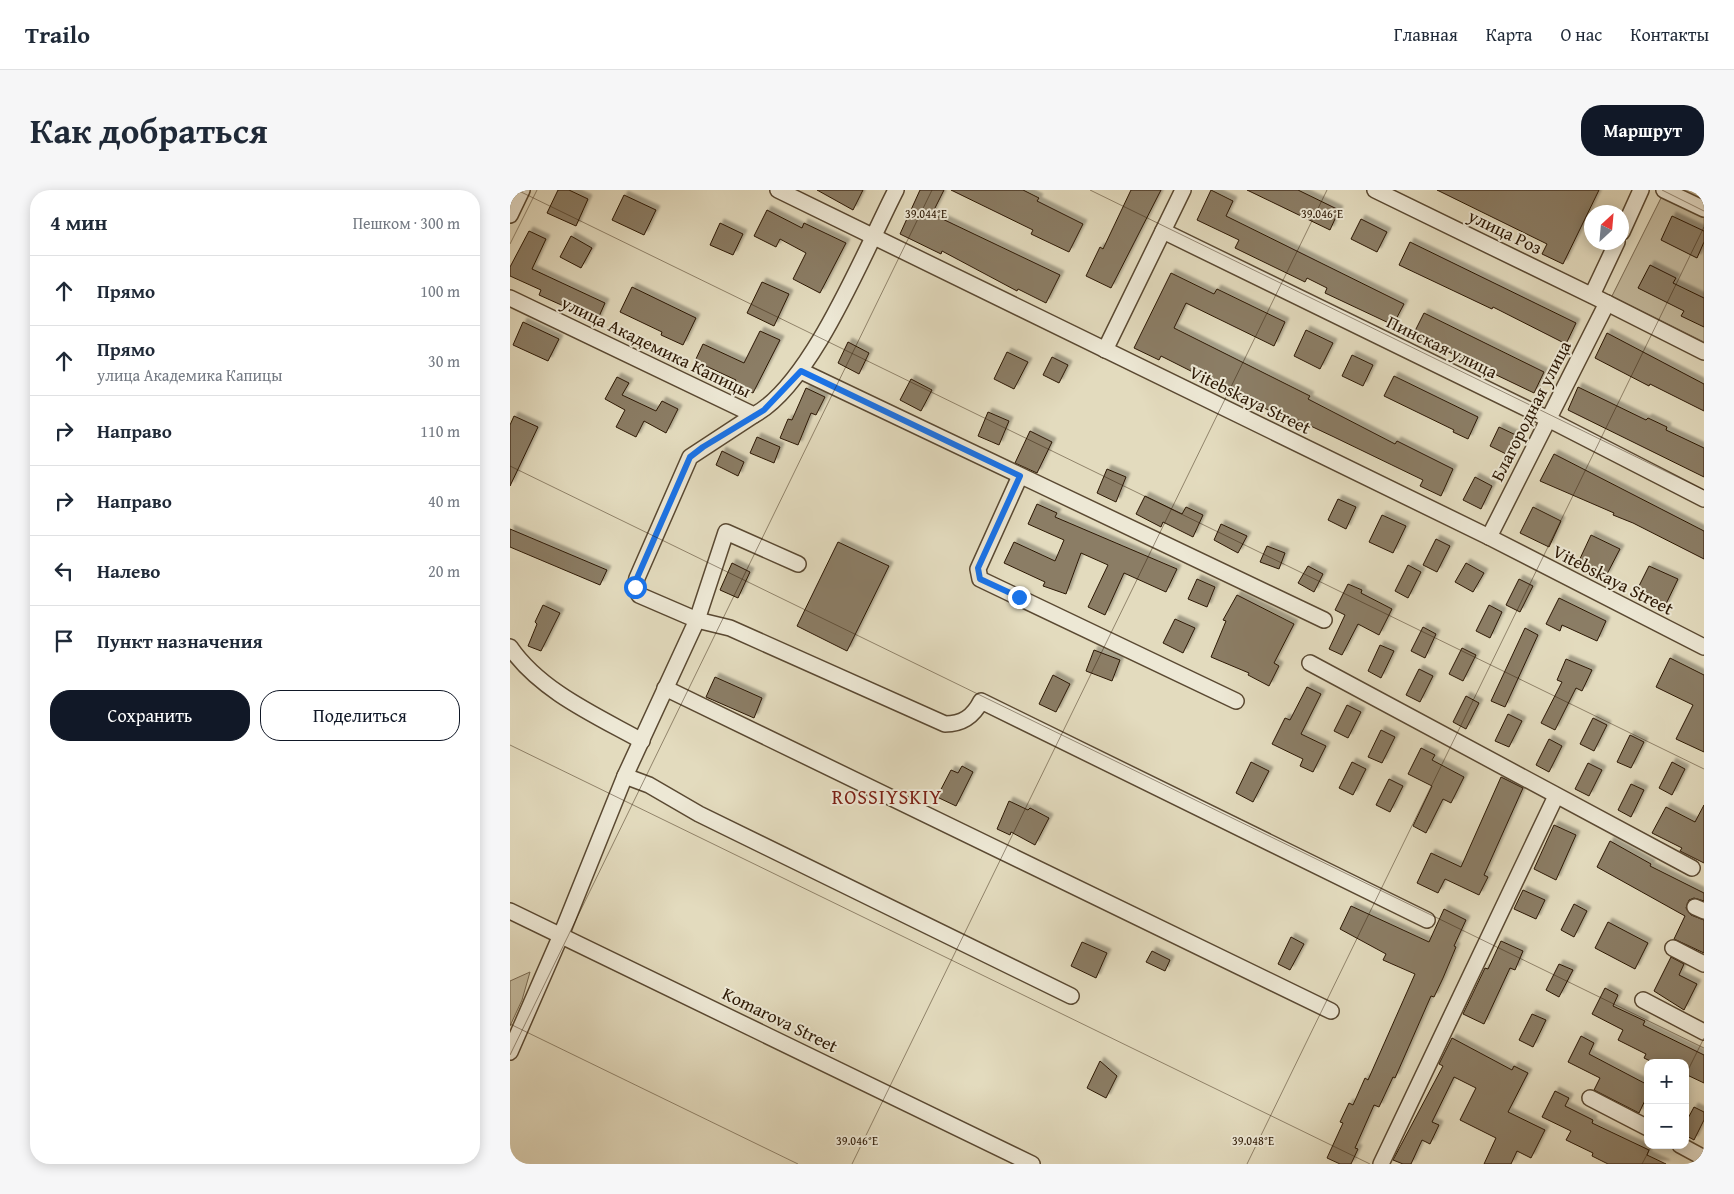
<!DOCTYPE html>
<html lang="ru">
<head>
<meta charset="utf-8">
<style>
	:root { --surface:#fff; --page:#f6f6f7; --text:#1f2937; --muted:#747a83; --line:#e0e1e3; --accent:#111827 }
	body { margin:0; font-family:"Gentium Book Plus",serif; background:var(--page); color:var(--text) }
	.controls { position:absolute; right:15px; bottom:15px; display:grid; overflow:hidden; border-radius:10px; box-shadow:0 2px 12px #0003 }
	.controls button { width:45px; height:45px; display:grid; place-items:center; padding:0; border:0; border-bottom:1px solid var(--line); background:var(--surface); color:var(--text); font:25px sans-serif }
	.compass { position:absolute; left:1074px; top:15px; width:45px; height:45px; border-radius:50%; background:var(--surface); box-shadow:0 2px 12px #0003; rotate:26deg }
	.stop { position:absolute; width:15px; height:15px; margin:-11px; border:4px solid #1a73e8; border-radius:50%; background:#fff }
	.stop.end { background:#1a73e8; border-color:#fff; box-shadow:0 1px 5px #0008 }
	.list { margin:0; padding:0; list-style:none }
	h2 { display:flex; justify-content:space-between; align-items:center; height:65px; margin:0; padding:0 20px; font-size:21px }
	h2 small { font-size:16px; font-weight:400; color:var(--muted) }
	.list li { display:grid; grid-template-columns:32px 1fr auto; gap:15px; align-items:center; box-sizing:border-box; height:70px; padding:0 20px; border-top:1px solid var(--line) }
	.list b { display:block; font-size:19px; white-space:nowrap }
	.list p { margin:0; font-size:16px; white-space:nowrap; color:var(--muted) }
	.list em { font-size:16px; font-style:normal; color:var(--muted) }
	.actions { display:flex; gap:10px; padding:15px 20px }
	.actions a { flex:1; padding:11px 0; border:1px solid var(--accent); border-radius:20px; text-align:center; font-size:18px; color:var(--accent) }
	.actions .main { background:var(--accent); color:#fff }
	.icon { flex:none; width:28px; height:28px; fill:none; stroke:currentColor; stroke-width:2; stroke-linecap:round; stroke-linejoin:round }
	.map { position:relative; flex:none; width:1194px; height:974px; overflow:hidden; border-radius:20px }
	header { display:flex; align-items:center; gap:30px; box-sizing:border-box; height:70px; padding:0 25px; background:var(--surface); border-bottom:1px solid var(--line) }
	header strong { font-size:24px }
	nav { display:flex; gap:28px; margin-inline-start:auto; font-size:18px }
	.intro { display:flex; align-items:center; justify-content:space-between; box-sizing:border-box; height:120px; padding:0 30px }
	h1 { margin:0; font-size:35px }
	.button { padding:12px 22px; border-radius:20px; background:var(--accent); color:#fff; font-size:18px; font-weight:700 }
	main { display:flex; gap:30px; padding:0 30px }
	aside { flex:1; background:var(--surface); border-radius:20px; box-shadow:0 2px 12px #0003 }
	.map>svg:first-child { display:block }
</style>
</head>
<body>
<header>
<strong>Trailo</strong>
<nav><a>Главная</a><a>Карта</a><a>О нас</a><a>Контакты</a></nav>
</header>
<div class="intro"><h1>Как добраться</h1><a class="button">Маршрут</a></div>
<main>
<aside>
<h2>4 мин<small>Пешком · 300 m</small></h2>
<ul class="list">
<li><svg class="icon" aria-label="ahead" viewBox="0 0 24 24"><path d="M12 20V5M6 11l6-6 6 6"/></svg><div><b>Прямо</b></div><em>100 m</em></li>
<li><svg class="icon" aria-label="ahead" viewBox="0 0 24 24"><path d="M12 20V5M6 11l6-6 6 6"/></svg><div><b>Прямо</b><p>улица Академика Капицы</p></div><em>30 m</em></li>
<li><svg class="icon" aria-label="right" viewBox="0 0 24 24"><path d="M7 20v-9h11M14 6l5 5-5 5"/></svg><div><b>Направо</b></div><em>110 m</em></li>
<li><svg class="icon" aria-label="right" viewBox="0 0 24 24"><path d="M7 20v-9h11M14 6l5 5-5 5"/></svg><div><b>Направо</b></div><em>40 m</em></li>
<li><svg class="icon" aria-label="left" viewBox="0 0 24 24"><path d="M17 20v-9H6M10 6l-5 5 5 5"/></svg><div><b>Налево</b></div><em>20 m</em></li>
<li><svg class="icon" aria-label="arrive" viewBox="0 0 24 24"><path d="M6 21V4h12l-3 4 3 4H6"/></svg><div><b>Пункт назначения</b></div></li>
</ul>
<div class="actions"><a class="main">Сохранить</a><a>Поделиться</a></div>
</aside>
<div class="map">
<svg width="1194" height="974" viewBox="0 0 1194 974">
	<defs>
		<filter id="shadow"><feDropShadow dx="4" dy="-4" stdDeviation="1" flood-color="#0004"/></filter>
	</defs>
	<rect width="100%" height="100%" fill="#e3dbbe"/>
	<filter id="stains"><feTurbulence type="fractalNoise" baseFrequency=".004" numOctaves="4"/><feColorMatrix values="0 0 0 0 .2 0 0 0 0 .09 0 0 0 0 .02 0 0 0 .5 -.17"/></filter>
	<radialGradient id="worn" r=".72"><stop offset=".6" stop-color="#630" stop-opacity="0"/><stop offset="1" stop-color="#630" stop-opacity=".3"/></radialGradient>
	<g fill="#c4ba9e" stroke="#786951">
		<polygon points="1155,0 1194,0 1194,152 1102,106"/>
		<polygon points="20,782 12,810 0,836 0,791"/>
	</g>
	<g fill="#8b7d65" stroke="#2c1804" filter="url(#shadow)">
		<polygon points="48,0 59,0 78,9 66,36 37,23"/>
		<polygon points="307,0 353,0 343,20"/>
		<polygon points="410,0 434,0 422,24 550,85 536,113 508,99 507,101 432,61 431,64 390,44"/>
		<polygon points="441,0 513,0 529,8 527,11 573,34 559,62 521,44 523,40"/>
		<polygon points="621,0 651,0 601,98 576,86 590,57 593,59"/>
		<polygon points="701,0 723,11 716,26 894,114 883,135 815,103 817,98 797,88 795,92 725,58 729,50 687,30"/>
		<polygon points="737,0 788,0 829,20 820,40"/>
		<polygon points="927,0 1089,0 1053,74 1032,64 1037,54"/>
		<polygon points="114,5 146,20 134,45 102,30"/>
		<polygon points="257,20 292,38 294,33 336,53 310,103 283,89 296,63 270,49 266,57 244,46"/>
		<polygon points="1162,26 1194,41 1194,52 1187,68 1151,50"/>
		<polygon points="851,29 877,42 867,62 841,49"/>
		<polygon points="210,33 233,44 223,65 200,55"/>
		<polygon points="19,41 36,49 22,79 95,113 87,131 29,105 31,100 0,86 0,77"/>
		<polygon points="61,46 82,58 71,78 50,67"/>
		<polygon points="900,52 1066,133 1056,154 983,117 982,119 889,75"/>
		<polygon points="1140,75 1166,88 1163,93 1194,108 1194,137 1171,126 1174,121 1128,98"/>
		<polygon points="661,83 704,104 707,99 775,132 764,156 676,113 664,138 800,206 798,209 885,254 887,251 943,279 931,306 910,296 913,290 824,247 788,230 786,234 651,166 649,170 624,158"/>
		<polygon points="252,92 279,104 264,136 237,123"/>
		<polygon points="122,97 186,128 173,155 151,145 152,142 110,122"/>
		<polygon points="914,123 1034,182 1024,203 903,145"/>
		<polygon points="13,132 49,149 38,171 3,155"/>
		<polygon points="796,140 823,153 810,179 784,166"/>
		<polygon points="250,141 270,150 243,203 224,194 226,190 185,171 193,154 234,173"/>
		<polygon points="1097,143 1194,194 1194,221 1140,194 1139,196 1085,168"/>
		<polygon points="338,152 359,163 349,184 328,173"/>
		<polygon points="497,162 518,172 504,199 484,189"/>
		<polygon points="842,165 863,175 853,196 832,186"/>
		<polygon points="542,167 558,175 549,193 533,185"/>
		<polygon points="884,186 968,227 958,249 943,242 944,240 874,206"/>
		<polygon points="107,187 119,193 112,205 146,221 152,211 168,219 156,243 134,231 126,247 106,237 115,220 95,209"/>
		<polygon points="401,189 422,200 411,221 390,210"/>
		<polygon points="1068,197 1136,230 1138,228 1157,237 1156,240 1194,258 1194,287 1058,220"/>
		<polygon points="296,198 315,207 306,225 301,223 288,255 270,248 278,229 282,230"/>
		<polygon points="478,222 499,231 489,255 468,246"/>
		<polygon points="4,226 28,237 0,296 0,235"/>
		<polygon points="989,237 1010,247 1000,266 980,256"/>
		<polygon points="520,241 542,252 527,283 505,273"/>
		<polygon points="247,247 270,257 264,273 240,263"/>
		<polygon points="212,261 234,272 228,286 206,275"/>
		<polygon points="1044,264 1194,341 1194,369 1123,333 1103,325 1104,323 1030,291"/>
		<polygon points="597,279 616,287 606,312 587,303"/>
		<polygon points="965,287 982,296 971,319 953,310"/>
		<polygon points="635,306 672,324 676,317 693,325 683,347 653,332 651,337 626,324"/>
		<polygon points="828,309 846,317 836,339 818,330"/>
		<polygon points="527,314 547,323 545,327 667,379 656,402 614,383 595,425 578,417 598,375 571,363 556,404 533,396 535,392 494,373 504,352 545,371 554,350 518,334"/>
		<polygon points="1023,317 1051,331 1039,357 1010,343"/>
		<polygon points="872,325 896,336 883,363 859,352"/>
		<polygon points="711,334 737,346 728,363 704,350"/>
		<polygon points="0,339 97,380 90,395 0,357"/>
		<polygon points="1081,345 1110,359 1096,386 1068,373"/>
		<polygon points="926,349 940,356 927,382 913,375"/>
		<polygon points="328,352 379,376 337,461 287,436"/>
		<polygon points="757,356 775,363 769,379 750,372"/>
		<polygon points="222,373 240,382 228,408 210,400"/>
		<polygon points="956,373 974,383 963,402 945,392"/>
		<polygon points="898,375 911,382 898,408 885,401"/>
		<polygon points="798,376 813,384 804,402 788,393"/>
		<polygon points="1139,376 1168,389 1155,416 1126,402"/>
		<polygon points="687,389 705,397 697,417 678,409"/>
		<polygon points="1009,389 1023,396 1010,422 996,415"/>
		<polygon points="838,394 852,400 851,403 882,419 869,445 848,434 832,465 819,459 835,425 825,420"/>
		<polygon points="727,405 784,434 764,473 769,476 759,496 738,485 739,483 701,467 716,431 713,430"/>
		<polygon points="1049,408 1096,431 1087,451 1052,435 1050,441 1036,434"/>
		<polygon points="33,415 50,423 31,461 18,456 27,434 25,432"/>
		<polygon points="979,415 992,422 980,448 966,441"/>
		<polygon points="665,429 685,438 673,463 653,453"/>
		<polygon points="913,437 926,444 915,468 901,461"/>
		<polygon points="1015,438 1028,445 995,517 981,511"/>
		<polygon points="870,455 884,461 871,488 858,481"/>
		<polygon points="952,458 966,465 953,491 939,484"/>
		<polygon points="584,460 610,470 602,491 576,481"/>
		<polygon points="1160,468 1194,485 1194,562 1166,549 1183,515 1146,497"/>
		<polygon points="1056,469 1082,480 1072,501 1066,498 1045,540 1031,533 1052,492 1047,490"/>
		<polygon points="909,479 923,486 910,512 896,505"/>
		<polygon points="543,485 560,494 546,522 529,514"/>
		<polygon points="205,487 252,508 244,528 196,507"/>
		<polygon points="797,497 811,504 791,544 816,556 803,582 790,576 793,569 762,554 775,528 780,530"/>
		<polygon points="956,506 969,513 956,539 943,532"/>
		<polygon points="837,515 851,522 838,548 824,541"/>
		<polygon points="998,524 1012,531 999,557 985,551"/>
		<polygon points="1083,528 1097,535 1084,561 1070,554"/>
		<polygon points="871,540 885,547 872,573 858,567"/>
		<polygon points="1120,545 1134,552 1121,578 1107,572"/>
		<polygon points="1039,549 1052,556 1039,582 1026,575"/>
		<polygon points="911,558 925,565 922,570 954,587 941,613 933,609 916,643 903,636 922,596 898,584"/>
		<polygon points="741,572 759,581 743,612 726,603"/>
		<polygon points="842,572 856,579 843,605 829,598"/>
		<polygon points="1162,572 1175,579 1162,605 1149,598"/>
		<polygon points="1078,573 1092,580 1079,606 1065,599"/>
		<polygon points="452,576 463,582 446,616 427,607 441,580 448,583"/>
		<polygon points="991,587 1013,598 974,685 978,687 969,705 935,689 928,703 907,693 921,663 951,677"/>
		<polygon points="879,589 893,596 880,622 866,615"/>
		<polygon points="1121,594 1134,600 1121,627 1108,620"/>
		<polygon points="499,611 518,620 520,618 539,628 525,655 501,642 500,645 487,639"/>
		<polygon points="1194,615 1194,673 1170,661 1172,658 1142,643 1156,617 1185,632"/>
		<polygon points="1044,635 1066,645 1046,690 1024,679"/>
		<polygon points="1100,651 1141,674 1140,676 1194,703 1194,711 1184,708 1179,710 1176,718 1181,725 1194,730 1194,763 1164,749 1175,726 1087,677"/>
		<polygon points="1013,700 1035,710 1026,729 1004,719"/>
		<polygon points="1064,714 1077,721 1064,747 1051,740"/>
		<polygon points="841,716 919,752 934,719 956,730 944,756 946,757 933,788 924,807 921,806 885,888 883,887 869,917 864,915 845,958 848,959 841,974 830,974 817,968 833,933 830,932 839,913 843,915 855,888 858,890 905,784 873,770 876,764 830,739"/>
		<polygon points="1098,732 1138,753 1125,779 1085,758"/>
		<polygon points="781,747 794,754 780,780 768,774"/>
		<polygon points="991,751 1013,761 1005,780 1000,778 974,834 953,824 975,778 978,779"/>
		<polygon points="572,752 597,763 586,788 561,776"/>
		<polygon points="642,761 660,770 655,781 636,772"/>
		<polygon points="1161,767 1174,774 1169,785 1187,794 1174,820 1144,801"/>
		<polygon points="1049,774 1063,780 1049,807 1036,800"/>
		<polygon points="1095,798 1108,805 1103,816 1135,831 1133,835 1194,865 1194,893 1175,884 1175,873 1144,873 1134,868 1136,864 1108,850 1113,840 1082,824"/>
		<polygon points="1022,824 1036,830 1023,857 1009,850"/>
		<polygon points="1071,846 1084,853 1079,864 1138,895 1138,904 1129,923 1084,900 1090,888 1058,872"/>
		<polygon points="942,848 1002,880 1004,876 1018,883 998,922 1035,940 1021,968 1007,961 1001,974 974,974 986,948 950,930 966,898 944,887 922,932 929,935 920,954 912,950 901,974 893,974 883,970 933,876 929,874"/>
		<polygon points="590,871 607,886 596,908 577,898"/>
		<polygon points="1045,901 1059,908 1055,916 1083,930 1082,933 1139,960 1137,965 1156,974 1098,974 1082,966 1083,963 1056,950 1061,941 1032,927"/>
		<polygon points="1184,917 1194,922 1194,930 1184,950 1175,945 1175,934"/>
	</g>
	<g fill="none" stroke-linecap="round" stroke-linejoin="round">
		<g stroke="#5a4932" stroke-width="18">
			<g id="minor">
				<polyline points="268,0 979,347 1194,457"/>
				<polyline points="865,0 1091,110 1194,162"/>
				<polyline points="1154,0 1194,19"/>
				<polyline points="0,25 12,0"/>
				<polyline points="653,41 1038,229 1194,309"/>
				<polyline points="1112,42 1131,0"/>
				<polyline points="1082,105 1107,52"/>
				<path d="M0 108 244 225C302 194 355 60 386 0"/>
				<polyline points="595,160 673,0"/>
				<polyline points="291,181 814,430"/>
				<path d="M244 225 180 267 127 388 125 397 129 405 187 430 220 438 435 534C452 534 463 527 471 511L917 730"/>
				<polyline points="510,286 468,379 470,389 726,511"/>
				<polyline points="979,347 1097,113"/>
				<path d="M0 457C30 501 87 526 132 551"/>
				<polyline points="800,473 1182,678"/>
				<polyline points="155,498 821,821"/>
				<polyline points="115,586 139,595 189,624 561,806"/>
				<polyline points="1185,717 1194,721"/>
				<polyline points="0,721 522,974"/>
				<polyline points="1163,758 1194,774"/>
				<polyline points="1133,810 1194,842"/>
				<polyline points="0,862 51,745 115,586 187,430 216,342 288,374"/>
				<polyline points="1080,908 1138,938"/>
				<polyline points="1170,955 1194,968"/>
				<polyline points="871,974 1046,606"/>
			</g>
		</g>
		<use href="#minor" stroke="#ede8d5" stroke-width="15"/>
	</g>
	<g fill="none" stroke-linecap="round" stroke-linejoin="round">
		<polyline stroke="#1a73e8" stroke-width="6" points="125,397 127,388 180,267 193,257 254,220 291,181 510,286 468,378 470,389 509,407"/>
	</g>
	<path fill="none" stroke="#2c1804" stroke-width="1" stroke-opacity="0.45" d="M7 0 1194 579M580 0 1194 300M1152 0 1194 21M0 54 27 0M0 276 1194 858M0 555 860 974M0 834 288 974M0 865 422 0M1175 886 1194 848M342 974 817 0M737 974 1194 37M1132 974 1142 955"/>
	<g text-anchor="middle" stroke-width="4" stroke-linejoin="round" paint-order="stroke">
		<g font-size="18" fill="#2c1804" stroke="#ede8d5">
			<text transform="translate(995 42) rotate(26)" y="6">улица Роз</text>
			<text transform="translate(146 157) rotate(26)" y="6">улица Академика Капицы</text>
			<text transform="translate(932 157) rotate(26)" y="6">Пинская улица</text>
			<text transform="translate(740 210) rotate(26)" y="6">Vitebskaya Street</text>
			<text transform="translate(1021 221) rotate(-63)" y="6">Благородная улица</text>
			<text transform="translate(1103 390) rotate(27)" y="6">Vitebskaya Street</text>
			<text transform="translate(270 830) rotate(26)" y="6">Komarova Street</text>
		</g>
		<g font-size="20" letter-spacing="1" fill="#7a1f14" stroke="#ede8d5">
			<text x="377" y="614">ROSSIYSKIY</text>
		</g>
	</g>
	<g font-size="12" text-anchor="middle" fill="#2c1804" stroke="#ede8d5" stroke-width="4" stroke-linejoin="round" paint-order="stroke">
		<text x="416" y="28">39.044°E</text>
		<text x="812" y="28">39.046°E</text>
		<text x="347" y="955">39.046°E</text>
		<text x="743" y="955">39.048°E</text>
	</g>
	<rect width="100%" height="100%" filter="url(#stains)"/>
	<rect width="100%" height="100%" fill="url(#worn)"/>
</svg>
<div class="controls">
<button>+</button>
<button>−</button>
</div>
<svg class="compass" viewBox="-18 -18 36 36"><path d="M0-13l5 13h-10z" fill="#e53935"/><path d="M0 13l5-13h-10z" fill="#747a83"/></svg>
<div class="stop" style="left:125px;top:397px"></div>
<div class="stop end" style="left:509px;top:407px"></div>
</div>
</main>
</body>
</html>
